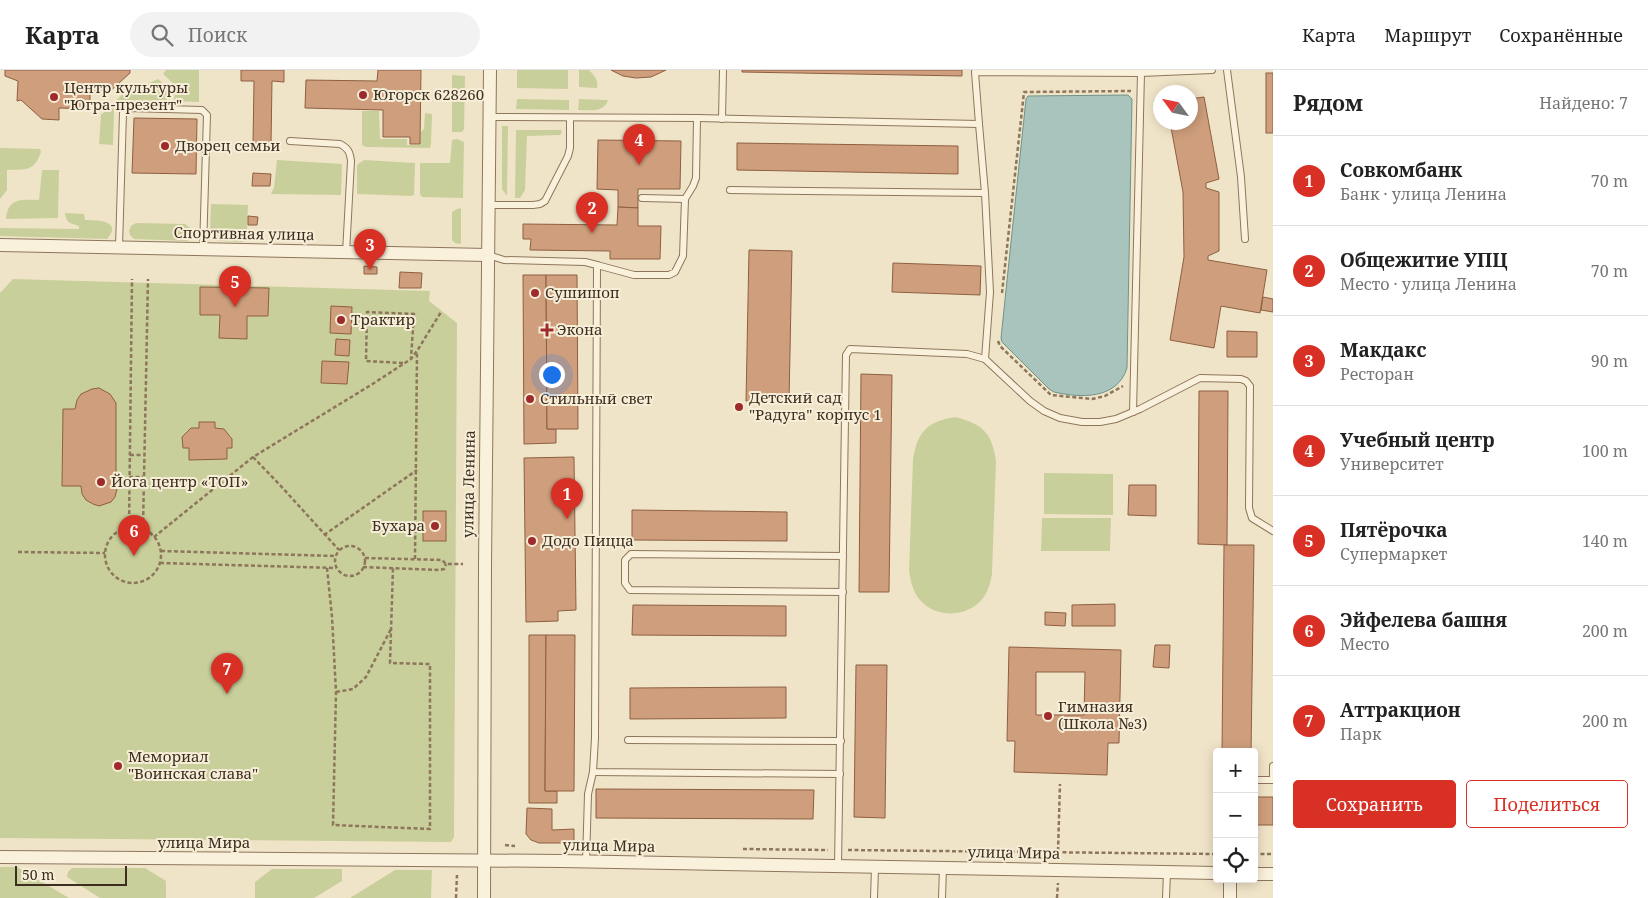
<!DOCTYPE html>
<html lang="ru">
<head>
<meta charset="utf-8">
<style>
	:root { --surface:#fff; --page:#f2f2f2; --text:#222; --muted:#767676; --line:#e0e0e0; --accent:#d93025 }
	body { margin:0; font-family:"Noto Serif",serif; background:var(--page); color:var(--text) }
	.controls { position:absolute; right:15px; bottom:15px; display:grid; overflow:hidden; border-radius:5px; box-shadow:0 2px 12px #0003 }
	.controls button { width:45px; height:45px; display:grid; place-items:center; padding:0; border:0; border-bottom:1px solid var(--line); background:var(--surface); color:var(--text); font:25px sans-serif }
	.compass { position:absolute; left:1153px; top:15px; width:45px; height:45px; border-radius:50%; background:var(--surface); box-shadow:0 2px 12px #0003; rotate:303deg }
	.scale { position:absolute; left:15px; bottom:12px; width:112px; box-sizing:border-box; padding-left:5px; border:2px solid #3d2e20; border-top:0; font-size:14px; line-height:18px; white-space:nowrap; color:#3d2e20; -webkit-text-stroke:4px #f7eed8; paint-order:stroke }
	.you { position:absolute; left:551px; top:304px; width:18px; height:18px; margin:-12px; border:4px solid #fff; border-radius:50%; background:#1a73e8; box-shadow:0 0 0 8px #1a73e833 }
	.badge { display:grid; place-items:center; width:32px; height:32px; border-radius:50%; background:var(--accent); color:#fff; font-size:16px; font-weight:700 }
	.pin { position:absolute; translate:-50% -41px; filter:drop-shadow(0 1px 2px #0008) }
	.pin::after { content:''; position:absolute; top:26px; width:18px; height:15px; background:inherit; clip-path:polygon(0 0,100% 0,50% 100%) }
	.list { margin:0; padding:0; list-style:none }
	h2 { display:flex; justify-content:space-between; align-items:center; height:65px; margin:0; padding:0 20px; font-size:21px }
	h2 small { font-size:16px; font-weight:400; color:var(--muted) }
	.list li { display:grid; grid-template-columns:32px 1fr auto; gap:15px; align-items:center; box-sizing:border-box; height:90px; padding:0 20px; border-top:1px solid var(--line) }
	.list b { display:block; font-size:19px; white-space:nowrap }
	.list p { margin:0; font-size:16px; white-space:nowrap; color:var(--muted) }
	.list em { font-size:16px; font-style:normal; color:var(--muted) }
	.actions { display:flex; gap:10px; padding:15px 20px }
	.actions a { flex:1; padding:11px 0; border:1px solid var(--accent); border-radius:5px; text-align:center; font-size:18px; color:var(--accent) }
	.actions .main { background:var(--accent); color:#fff }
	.icon { flex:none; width:28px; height:28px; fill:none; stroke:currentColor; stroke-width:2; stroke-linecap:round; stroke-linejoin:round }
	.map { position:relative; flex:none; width:1273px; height:828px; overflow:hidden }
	header { display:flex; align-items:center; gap:30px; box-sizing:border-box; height:70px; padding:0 25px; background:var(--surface); border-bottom:1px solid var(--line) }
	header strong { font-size:24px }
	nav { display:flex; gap:28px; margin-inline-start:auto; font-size:18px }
	.search { width:350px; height:45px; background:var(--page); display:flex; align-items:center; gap:12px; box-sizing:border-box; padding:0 18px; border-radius:28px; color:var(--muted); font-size:19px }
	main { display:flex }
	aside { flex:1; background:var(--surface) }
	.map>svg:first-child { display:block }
</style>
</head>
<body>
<header>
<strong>Карта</strong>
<div class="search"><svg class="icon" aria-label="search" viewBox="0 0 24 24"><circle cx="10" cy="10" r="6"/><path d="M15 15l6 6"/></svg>Поиск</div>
<nav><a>Карта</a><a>Маршрут</a><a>Сохранённые</a></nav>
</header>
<main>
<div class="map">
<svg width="1273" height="828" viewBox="0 0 1273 828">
	<rect width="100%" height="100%" fill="#f0e4c8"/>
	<g fill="#c9cf9b">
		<polygon points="166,0 199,0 199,32 174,31 175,15 163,4"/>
		<polygon points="517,0 568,0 568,19 517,18"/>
		<path d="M579 0H589C594 5 599 11 597 18L579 17Z"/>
		<polygon points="452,5 465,6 464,59 462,62 452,62"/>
		<polygon points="158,9 167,17 167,31 125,30 114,40 113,75 99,74 101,45 134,13 147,14"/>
		<polygon points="517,29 569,30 569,40 516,39"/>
		<path d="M579 29 608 30C604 43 590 40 578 40Z"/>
		<polygon points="362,41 379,41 380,69 407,69 407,75 420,75 421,62 424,59 425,43 432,44 431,74 430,78 366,77 362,75"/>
		<polygon points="502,56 508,56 507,126 502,119"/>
		<polygon points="516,60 561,60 562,62 560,65 527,66 525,120 520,128 515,128"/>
		<polygon points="457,69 464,72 463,128 422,127 420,124 420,93 450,93 452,70"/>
		<path d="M0 78 40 79 41 82C34 102 26 99 7 100V120L0 129Z"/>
		<polygon points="277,90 342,94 341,125 271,124 274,117"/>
		<polygon points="364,90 415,93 414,125 411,126 357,124 357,95"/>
		<path d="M42 100H59L58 148 6 149C8 127 22 130 39 130Z"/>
		<polygon points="211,134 248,135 247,163 243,172 218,171 210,164"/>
		<polygon points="461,138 461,174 455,173 452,170 452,142 457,139"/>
		<path d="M65 143 84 144 85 150C95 150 124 150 107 169L0 166V158L79 159V156C70 153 66 153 65 143Z"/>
		<polygon points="136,153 185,154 190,158 192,167 187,171 134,169 130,165 129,161 131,156"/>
		<polygon points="13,209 430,221 429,231 457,253 454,767 451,772 0,768 0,223"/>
		<path d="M955 347C983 354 992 363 996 391L992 504C991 509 990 514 988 519 978 546 939 552 920 530 913 522 911 512 909 501L913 389C918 361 927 352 955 347Z"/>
		<polygon points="1044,403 1113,404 1113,445 1044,444"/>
		<polygon points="1042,448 1111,448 1110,481 1041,481"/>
		<polygon points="0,797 17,797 69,828 0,828"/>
		<polygon points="72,798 145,798 166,811 166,828 100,828 67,807 68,802"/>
		<polygon points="272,799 342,799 342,811 314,828 255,828 255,812"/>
		<polygon points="395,800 432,800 431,828 350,828"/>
	</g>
	<path fill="#a9c4bc" stroke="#6f938a" d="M1128 25 1132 29 1127 298C1117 330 1080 328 1054 322L1049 319 1002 272 1001 268 1026 29 1028 26Z"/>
	<g fill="#cf9f7d" stroke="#8d5f41" fill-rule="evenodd">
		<polygon points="5,0 130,0 130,3 107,24 90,24 90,39 59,38 59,50 42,49 21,30 17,31 18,11 5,6"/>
		<polygon points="241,0 284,0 284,12 272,11 271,74 253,74 254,11 241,11"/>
		<polygon points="378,0 421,0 420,74 410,74 410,67 383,67 383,40 305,38 306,10 377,11"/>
		<polygon points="611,0 666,0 651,7 636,8 623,6"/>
		<polygon points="742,0 962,0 962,6 742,2"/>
		<rect x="1266" y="3" width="7" height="60"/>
		<polygon points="1204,27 1219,109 1206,113 1206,118 1219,122 1219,181 1208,186 1208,190 1267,200 1260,243 1221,236 1214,278 1170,270 1184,187 1183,122 1170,52 1190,52 1190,29"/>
		<polygon points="134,48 197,49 196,104 132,103"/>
		<polygon points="598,70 681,71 680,119 638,119 638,138 618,137 618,120 597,119"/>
		<polygon points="737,73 958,76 958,104 737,100"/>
		<polygon points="253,103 271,104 270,116 252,116"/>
		<polygon points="618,137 638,138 638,156 661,156 660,189 610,189 610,181 530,180 531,169 523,169 523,154 617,155"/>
		<polygon points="248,146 258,147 257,155 248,155"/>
		<polygon points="749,180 792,181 789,332 746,331"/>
		<polygon points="893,193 981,196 980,225 892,222"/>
		<polygon points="364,196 377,197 377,204 364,204"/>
		<polygon points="400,202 422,203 421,218 399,218"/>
		<polygon points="523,205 546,205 547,359 556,359 556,373 524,374"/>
		<polygon points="546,205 577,205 578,359 547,359"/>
		<polygon points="200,217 269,218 268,246 247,246 247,269 219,268 220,245 200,245"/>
		<polygon points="1263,227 1273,229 1273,242 1261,240"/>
		<polygon points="331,236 352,237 351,264 330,263"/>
		<polygon points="1227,261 1257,262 1257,287 1227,287"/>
		<polygon points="336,269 350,270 349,286 335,285"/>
		<polygon points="322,291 349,292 347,314 321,313"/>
		<polygon points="861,304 892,305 889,522 859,522"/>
		<polygon points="99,318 110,324 116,333 116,409 118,415 115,427 111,432 99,436 93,434 86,430 82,424 81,416 62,416 63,339 75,339 77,330 81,324 92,319"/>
		<polygon points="1199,321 1228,321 1227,475 1198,474"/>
		<polygon points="199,352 215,352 215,358 224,359 232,369 232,378 227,378 227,389 189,390 189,378 183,378 182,367 191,358 199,358"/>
		<polygon points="574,387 576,540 558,541 558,551 526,552 524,388"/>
		<polygon points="1129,415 1156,415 1156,446 1128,445"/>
		<polygon points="632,440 787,442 787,471 632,470"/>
		<rect x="423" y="441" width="23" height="30"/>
		<polygon points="1224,475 1254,475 1251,682 1222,682"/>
		<polygon points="1115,534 1115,556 1072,556 1072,535"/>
		<polygon points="633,535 786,536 786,566 632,565"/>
		<polygon points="1045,542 1066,543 1065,556 1045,555"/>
		<polygon points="529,565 546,565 545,721 557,721 557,733 529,733"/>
		<polygon points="546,565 575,565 574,721 545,721"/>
		<polygon points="1155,575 1170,575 1169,598 1153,597"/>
		<path d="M1009 577 1121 580 1119 673H1108L1107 705 1014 702 1015 671H1007ZM1036 602H1085L1084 645H1036Z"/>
		<polygon points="856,595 887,595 885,748 854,747"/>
		<polygon points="786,617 786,648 630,649 630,618"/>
		<polygon points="596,719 814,720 813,749 596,748"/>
		<rect x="1254" y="727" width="19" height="28"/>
		<polygon points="527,738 552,739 552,760 574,759 574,773 539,773 531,770 526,764"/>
	</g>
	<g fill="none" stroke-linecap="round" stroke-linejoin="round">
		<g stroke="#8d765c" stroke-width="8">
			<g id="service">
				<polyline points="1227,0 1241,107 1245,169"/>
				<polyline points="490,47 697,48 979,54 985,123 730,120"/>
				<polyline points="722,49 723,0"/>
				<polyline points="979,54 975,2 1141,3 1212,0"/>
				<path d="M290 71 340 74C348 78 350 82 351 91L346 183"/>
				<polyline points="985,123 990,222 985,289"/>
				<polyline points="642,128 685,129"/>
				<polyline points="489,135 533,135 540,134 545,131 568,86 570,78 570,48"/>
				<polyline points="119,177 123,43 128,38 202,40 207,45 203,180"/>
				<polyline points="488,185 504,190 585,192 597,195 595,668 593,702 840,704"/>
				<polyline points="597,195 634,205 669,205 675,202 683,186 685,129 693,116 696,108 697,48"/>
				<polyline points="1133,342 1141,3"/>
				<polyline points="843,522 630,520 625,513 625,490 631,484 843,486"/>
				<polyline points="628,670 841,671"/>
				<polyline points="1254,710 1273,710 1273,696"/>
				<polyline points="586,792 588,724 593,702"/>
				<polyline points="838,796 846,285 850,279 967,284 985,289 1030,331 1044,341 1060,348 1082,352 1100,352 1116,349 1140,339 1200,308 1241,309 1246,311 1250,316 1249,438 1252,448 1273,461"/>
				<polyline points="874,828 875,797"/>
				<polyline points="942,828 943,798"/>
				<polyline points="1166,828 1167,802"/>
			</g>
		</g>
		<g stroke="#8d765c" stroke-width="14">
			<g id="minor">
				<polyline points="0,175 488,185"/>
				<polyline points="0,787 561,791 1217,803"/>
				<polyline points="1254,804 1273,804"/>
				<polyline points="484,828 485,495 490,0"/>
				<polyline points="1230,828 1230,809"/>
			</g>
		</g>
		<g stroke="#8d765c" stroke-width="2.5" stroke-dasharray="4 2.5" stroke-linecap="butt">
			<polyline points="1002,223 1024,22 1131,21"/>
			<polyline points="998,271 1000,276 1051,325 1092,329 1105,326 1123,316"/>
			<polyline points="403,293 366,291 367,242 414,244 411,288"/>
			<polyline points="130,385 143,385"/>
			<polyline points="253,387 279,414 339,480"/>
			<polyline points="129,407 143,407"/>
			<circle cx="133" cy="485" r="28"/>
			<polyline points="129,457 132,209"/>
			<polyline points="143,458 148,209"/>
			<polyline points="324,465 417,400"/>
			<polyline points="154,467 253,387 371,315 411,289 417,281 441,242"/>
			<circle cx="350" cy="491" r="15"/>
			<polyline points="161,481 335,486"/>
			<polyline points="18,482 105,483"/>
			<polyline points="365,488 442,490 446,494 463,494"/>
			<polyline points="415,489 417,283"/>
			<polyline points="160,493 336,498"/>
			<polyline points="363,497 440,500 444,499 446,494"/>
			<polyline points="327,498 332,547 336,622 333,755 430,759 430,594 390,593 393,498"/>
			<polyline points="336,622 353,619 366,607 391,559"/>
			<polyline points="505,775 515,776"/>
			<polyline points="743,779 828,780"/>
			<polyline points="848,780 1217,784"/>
			<polyline points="1058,781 1060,714"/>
			<polyline points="1254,784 1273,784"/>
			<polyline points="456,828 457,805"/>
			<polyline points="1057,828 1058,813"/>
		</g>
		<use href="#service" stroke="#faf1dc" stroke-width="6"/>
		<use href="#minor" stroke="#faf1dc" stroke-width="12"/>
	</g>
	<g fill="#9e2a2b" stroke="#f7eed8" stroke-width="2">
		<circle cx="363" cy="25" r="5"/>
		<circle cx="54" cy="27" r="5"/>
		<circle cx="165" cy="76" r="5"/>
		<circle cx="535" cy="223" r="5"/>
		<circle cx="341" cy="250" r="5"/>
		<path d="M544.5 252.5h5v5h5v5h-5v5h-5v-5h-5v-5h5z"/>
		<circle cx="530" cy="329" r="5"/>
		<circle cx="739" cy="337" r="5"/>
		<circle cx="101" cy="412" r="5"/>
		<circle cx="435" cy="456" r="5"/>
		<circle cx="532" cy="471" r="5"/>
		<circle cx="1048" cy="646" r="5"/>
		<circle cx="118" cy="696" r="5"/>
	</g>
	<g text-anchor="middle" stroke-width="4" stroke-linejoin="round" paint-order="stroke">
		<g font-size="15" fill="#3d2e20" stroke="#f7eed8" text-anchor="start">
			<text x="64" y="23">Центр культуры<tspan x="64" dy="17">"Югра-презент"</tspan></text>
			<text x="373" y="30">Югорск 628260</text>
			<text x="175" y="81">Дворец семьи</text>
			<text x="545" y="228">Сушишоп</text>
			<text x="351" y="255">Трактир</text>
			<text x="557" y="265">Экона</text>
			<text x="749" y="333">Детский сад<tspan x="749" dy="17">"Радуга" корпус 1</tspan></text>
			<text x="540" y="334">Стильный свет</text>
			<text x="111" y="417">Йога центр «ТОП»</text>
			<text x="425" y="461" text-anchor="end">Бухара</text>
			<text x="542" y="476">Додо Пицца</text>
			<text x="1058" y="642">Гимназия<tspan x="1058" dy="17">(Школа №3)</tspan></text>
			<text x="128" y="692">Мемориал<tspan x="128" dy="17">"Воинская слава"</tspan></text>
		</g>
		<g font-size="15" fill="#3d2e20" stroke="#f7eed8">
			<text transform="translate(244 164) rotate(1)" y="5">Спортивная улица</text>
			<text transform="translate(469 414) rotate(-89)" y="5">улица Ленина</text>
			<text x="204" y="778">улица Мира</text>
			<text transform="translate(609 776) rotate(1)" y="5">улица Мира</text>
			<text transform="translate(1014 783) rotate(1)" y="5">улица Мира</text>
		</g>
	</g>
</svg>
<div class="controls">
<button>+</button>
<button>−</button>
<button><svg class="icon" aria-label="locate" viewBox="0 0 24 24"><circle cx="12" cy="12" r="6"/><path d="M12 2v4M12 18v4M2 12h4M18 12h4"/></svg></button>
</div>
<svg class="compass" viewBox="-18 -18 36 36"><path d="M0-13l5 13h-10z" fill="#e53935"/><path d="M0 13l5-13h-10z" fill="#767676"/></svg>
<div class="scale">50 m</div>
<div class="you"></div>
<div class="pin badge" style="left:567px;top:449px">1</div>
<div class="pin badge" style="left:592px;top:163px">2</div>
<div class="pin badge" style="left:370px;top:200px">3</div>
<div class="pin badge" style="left:639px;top:95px">4</div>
<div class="pin badge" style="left:235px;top:237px">5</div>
<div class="pin badge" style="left:134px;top:486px">6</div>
<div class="pin badge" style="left:227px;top:624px">7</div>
</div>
<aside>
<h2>Рядом<small>Найдено: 7</small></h2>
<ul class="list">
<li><span class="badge">1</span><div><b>Совкомбанк</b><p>Банк · улица Ленина</p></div><em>70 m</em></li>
<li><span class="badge">2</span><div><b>Общежитие УПЦ</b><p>Место · улица Ленина</p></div><em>70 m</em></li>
<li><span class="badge">3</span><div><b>Макдакс</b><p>Ресторан</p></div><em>90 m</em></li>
<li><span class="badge">4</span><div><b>Учебный центр</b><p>Университет</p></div><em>100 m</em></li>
<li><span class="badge">5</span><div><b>Пятёрочка</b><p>Супермаркет</p></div><em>140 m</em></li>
<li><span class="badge">6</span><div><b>Эйфелева башня</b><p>Место</p></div><em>200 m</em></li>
<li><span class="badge">7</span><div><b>Аттракцион</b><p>Парк</p></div><em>200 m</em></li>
</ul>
<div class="actions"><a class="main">Сохранить</a><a>Поделиться</a></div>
</aside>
</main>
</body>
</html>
